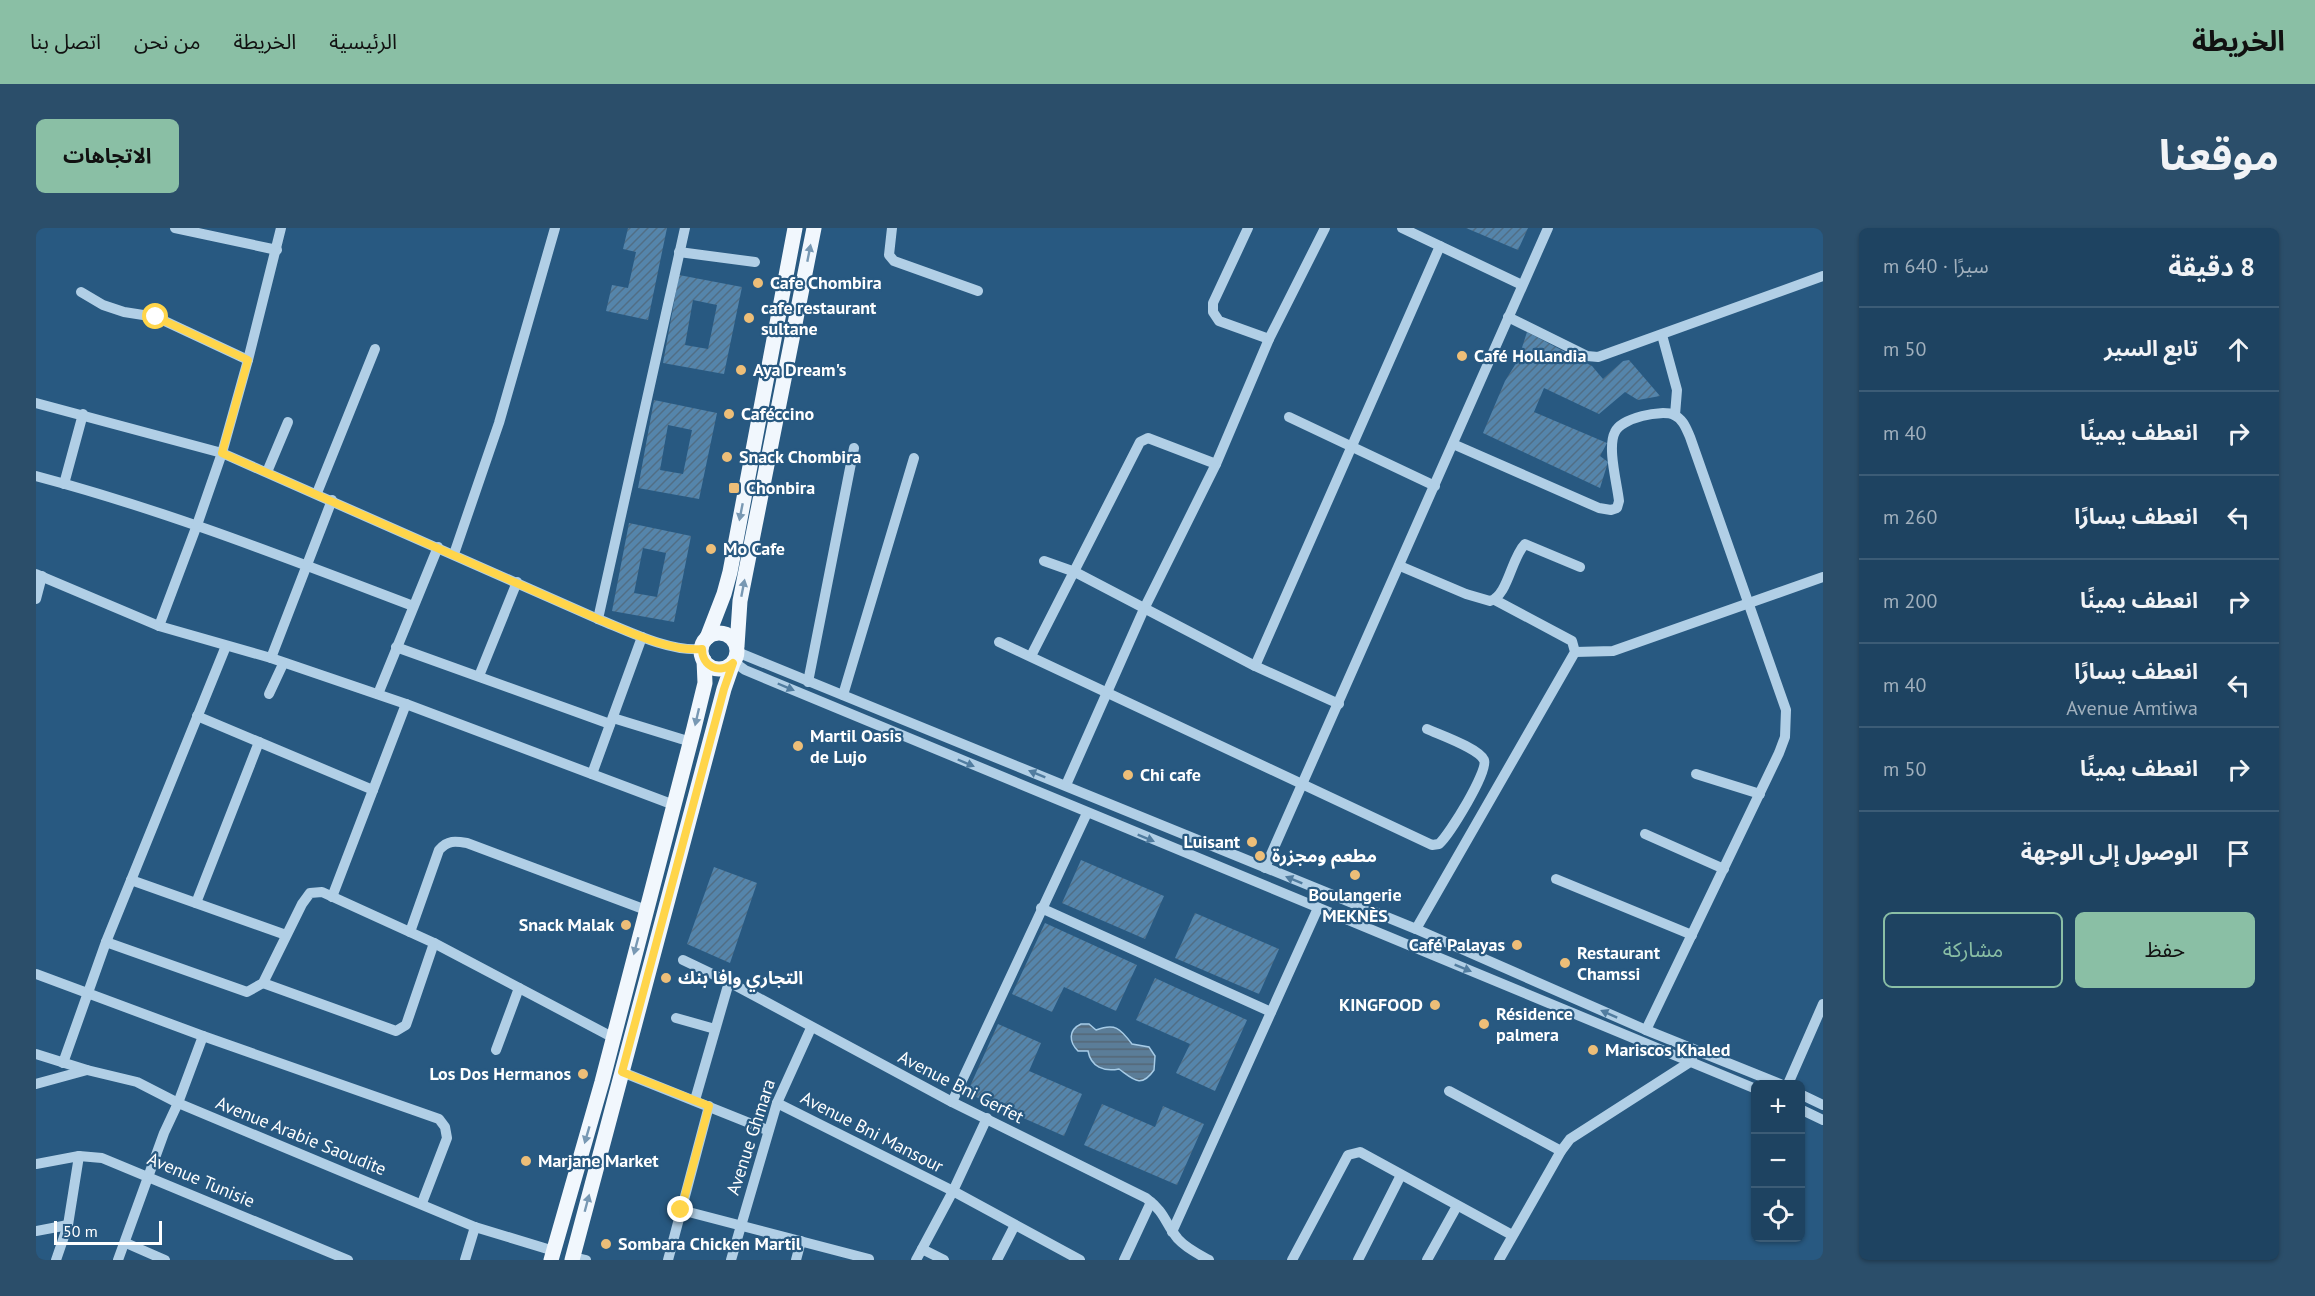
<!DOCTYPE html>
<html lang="ar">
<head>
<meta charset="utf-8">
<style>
	:root { --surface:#1e4361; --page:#2b4e6a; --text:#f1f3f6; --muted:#a1b0bd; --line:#3c5c76; --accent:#8abfa5 }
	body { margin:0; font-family:"PT Sans","Noto Sans Arabic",sans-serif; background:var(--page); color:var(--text); direction:rtl }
	.controls { position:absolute; right:18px; bottom:18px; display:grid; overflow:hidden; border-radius:9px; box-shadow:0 2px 4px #0004 }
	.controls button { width:54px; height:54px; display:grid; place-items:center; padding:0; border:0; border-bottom:2px solid var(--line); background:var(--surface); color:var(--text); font:30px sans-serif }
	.scale { position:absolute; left:18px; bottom:15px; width:108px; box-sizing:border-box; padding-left:6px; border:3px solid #fff; border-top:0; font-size:16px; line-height:21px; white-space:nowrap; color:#fff; -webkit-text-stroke:4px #285981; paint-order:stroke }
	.stop { position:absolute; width:18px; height:18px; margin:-14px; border:4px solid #ffd54a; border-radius:50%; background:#fff }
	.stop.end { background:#ffd54a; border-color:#fff; box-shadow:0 2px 6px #0008 }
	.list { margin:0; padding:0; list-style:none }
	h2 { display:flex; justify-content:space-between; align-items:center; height:78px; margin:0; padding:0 24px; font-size:26px }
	h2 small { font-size:20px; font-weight:400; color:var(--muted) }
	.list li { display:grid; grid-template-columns:39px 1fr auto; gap:18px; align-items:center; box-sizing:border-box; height:84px; padding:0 24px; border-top:2px solid var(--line) }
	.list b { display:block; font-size:22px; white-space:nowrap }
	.list p { margin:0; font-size:20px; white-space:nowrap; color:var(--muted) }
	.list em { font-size:20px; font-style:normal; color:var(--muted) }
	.actions { display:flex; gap:12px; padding:18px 24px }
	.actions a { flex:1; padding:14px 0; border:2px solid var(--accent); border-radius:9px; text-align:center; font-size:21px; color:var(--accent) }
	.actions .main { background:var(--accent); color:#111 }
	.icon { flex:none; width:33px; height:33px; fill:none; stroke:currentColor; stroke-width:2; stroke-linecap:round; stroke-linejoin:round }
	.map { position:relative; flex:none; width:1787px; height:1032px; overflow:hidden; direction:ltr; border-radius:9px }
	header { display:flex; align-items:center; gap:36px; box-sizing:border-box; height:84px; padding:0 30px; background:var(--accent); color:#111 }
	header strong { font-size:28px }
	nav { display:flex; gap:33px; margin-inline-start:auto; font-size:21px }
	.intro { display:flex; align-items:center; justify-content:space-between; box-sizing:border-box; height:144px; padding:0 36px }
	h1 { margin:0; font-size:42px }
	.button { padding:15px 27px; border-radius:9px; background:var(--accent); color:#111; font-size:21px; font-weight:700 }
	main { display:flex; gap:36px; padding:0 36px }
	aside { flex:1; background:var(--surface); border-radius:9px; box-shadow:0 2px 4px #0004 }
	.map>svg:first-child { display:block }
</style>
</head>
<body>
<header>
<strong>الخريطة</strong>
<nav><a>الرئيسية</a><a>الخريطة</a><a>من نحن</a><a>اتصل بنا</a></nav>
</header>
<div class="intro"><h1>موقعنا</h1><a class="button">الاتجاهات</a></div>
<main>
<aside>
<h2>8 دقيقة<small>سيرًا · 640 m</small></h2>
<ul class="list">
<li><svg class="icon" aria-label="ahead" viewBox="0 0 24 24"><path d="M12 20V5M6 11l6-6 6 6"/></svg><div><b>تابع السير</b></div><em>50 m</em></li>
<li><svg class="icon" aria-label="right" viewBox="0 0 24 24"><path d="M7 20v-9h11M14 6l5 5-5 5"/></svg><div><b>انعطف يمينًا</b></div><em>40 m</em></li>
<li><svg class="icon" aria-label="left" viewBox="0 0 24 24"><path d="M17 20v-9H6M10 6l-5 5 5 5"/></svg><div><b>انعطف يسارًا</b></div><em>260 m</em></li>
<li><svg class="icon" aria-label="right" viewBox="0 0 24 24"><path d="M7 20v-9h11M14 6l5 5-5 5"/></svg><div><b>انعطف يمينًا</b></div><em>200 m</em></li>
<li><svg class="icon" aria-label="left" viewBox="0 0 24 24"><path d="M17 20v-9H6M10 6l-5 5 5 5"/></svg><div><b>انعطف يسارًا</b><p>Avenue Amtiwa</p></div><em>40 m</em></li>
<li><svg class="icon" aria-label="right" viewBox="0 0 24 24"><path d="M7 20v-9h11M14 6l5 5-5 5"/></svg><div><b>انعطف يمينًا</b></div><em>50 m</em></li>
<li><svg class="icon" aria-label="arrive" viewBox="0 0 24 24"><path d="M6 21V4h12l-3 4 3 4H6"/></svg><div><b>الوصول إلى الوجهة</b></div></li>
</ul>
<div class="actions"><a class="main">حفظ</a><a>مشاركة</a></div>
</aside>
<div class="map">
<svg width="1787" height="1032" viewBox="0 0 1787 1032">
	<defs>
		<pattern id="water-rules" width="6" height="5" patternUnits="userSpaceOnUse" patternTransform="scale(1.5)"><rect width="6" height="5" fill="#5b7d98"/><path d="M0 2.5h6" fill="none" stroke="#546776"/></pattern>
		<pattern id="building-hatch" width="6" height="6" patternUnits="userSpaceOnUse" patternTransform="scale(1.5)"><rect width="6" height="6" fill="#5585ab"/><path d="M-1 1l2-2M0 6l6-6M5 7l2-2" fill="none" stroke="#516e85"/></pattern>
	</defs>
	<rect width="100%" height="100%" fill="#285981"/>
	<path fill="url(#water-rules)" stroke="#a6cbe6" stroke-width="1.5" d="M1045 796H1053L1060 802C1079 795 1084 800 1096 816L1113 819 1119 828 1118 842C1105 861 1097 851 1083 841 1068 844 1055 839 1052 823H1042C1033 814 1032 802 1045 796Z"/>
	<g fill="url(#building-hatch)" fill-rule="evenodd">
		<polygon points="592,0 631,0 612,92 570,83 576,57 592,60 600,24 587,21"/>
		<polygon points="1430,0 1492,0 1482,22"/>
		<path d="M643 47 706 59 688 146 627 135ZM657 72 681 77 672 121 649 117Z"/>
		<polygon points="1491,104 1556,138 1567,151 1587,133 1593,132 1624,168 1602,172 1589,164 1563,186 1508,160 1498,184 1571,215 1564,228 1572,234 1564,260 1447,205 1469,153 1482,132"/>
		<path d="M618 172 681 185 663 271 602 260ZM632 197 656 202 647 246 624 242Z"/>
		<path d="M593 295 655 308 638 394 576 383ZM607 320 630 325 621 369 598 365Z"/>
		<polygon points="1045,632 1128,668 1109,711 1026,675"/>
		<polygon points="678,639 721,655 694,735 651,716"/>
		<polygon points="1159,685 1243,721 1223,766 1139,730"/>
		<polygon points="1009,695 1101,737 1080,783 1028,759 1016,784 976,766"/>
		<polygon points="1119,750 1211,792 1179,863 1140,845 1154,816 1100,792"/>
		<polygon points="962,796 1005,815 993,843 1046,866 1028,908 931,865"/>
		<polygon points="1066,876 1119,899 1127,878 1168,896 1141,957 1048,917"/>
	</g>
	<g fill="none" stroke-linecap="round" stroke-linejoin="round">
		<g stroke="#b1cfe6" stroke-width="10">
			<polyline points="139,0 241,22"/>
			<polyline points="856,0 853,27 858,33 942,63"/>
			<polyline points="1212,0 1177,75 1177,84 1183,93 1233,111"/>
			<polyline points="1366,0 1486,57"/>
			<polyline points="643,24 719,34"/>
			<polyline points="45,64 67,77 88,84 120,89 212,132"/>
			<polyline points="1472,89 1551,128 1562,129 1787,48"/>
			<polyline points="1626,107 1641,162 1639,187"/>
			<path d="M0 175 186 225 562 391C592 403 633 424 666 421"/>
			<polyline points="1253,189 1399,258"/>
			<path d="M1417 216 1563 280 1575 282 1581 280 1583 273C1581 255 1571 219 1579 204 1585 190 1626 181 1638 187 1647 191 1650 200 1654 209L1750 482 1749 509 1743 525 1610 802"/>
			<polyline points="231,244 252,194"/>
			<path d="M0 248C129 282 253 331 377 378"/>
			<polyline points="28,256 47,186"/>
			<polyline points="281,265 339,121"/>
			<polyline points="418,326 463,195 519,0"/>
			<polyline points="1008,333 1039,344 1219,438 1303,476"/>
			<path d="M1364 338 1430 366 1454 373C1472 368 1475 330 1489 316L1544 339"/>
			<polyline points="0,346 123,398 235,430 370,476 638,577"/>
			<polyline points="0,371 6,348"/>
			<polyline points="562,391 649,0"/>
			<polyline points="123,398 161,297 186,225 212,132 245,0"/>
			<path d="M963 414 1396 617 1403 616C1413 607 1453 543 1448 532 1442 520 1404 507 1391 501"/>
			<polyline points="360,419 574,496"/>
			<polyline points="701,424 1380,701 1610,802 1744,856"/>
			<polyline points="1539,424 1577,423 1787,349"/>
			<polyline points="995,428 1104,214 1112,210 1180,236"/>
			<polyline points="235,430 296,272"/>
			<polyline points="698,434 709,442 1720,861"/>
			<polyline points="1219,438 1404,18"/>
			<polyline points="443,448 481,354"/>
			<polyline points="772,454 818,220"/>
			<polyline points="233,466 247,436"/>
			<polyline points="342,466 402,319"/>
			<polyline points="807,467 878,230"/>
			<polyline points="161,488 337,562"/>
			<polyline points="577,490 655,514"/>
			<polyline points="556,546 606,409"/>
			<polyline points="1660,546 1724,566"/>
			<polyline points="1030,557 1108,381 1180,236 1233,111 1289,0"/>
			<polyline points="1609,606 1688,641"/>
			<polyline points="1229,640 1512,0"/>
			<polyline points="1520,651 1656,707"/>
			<polyline points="95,652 250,707"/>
			<polyline points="296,669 370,476"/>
			<polyline points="160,675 223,514"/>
			<polyline points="1005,680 1235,784"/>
			<polyline points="1380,701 1539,424 1536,413 1459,372"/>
			<path d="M374 704 403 622C412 612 419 613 431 615L610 682"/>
			<polyline points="70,714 211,764 227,755 266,676 274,665 286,664 398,715 576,809"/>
			<path d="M647 732 693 754 916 874 1110 970C1130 985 1128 994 1142 1011 1150 1020 1162 1026 1173 1032"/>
			<polyline points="0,746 167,808 403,891 409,899 411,910 386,975"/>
			<polyline points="227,755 360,803 370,797 398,715"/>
			<polyline points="640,790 679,801"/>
			<polyline points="460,822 483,760"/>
			<polyline points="0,826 51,842 101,854 142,875 439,999 518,1023"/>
			<polyline points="27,835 70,714 190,418"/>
			<polyline points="586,844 731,902"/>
			<polyline points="0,856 51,842"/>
			<polyline points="1752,856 1787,776"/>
			<polyline points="1413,863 1525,923"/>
			<polyline points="1764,866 1787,877"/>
			<polyline points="659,872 693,754"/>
			<polyline points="916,874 1051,585"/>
			<polyline points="741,875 917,963 1044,1032"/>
			<polyline points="1764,881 1787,892"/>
			<polyline points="0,936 43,928 66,930 312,1032"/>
			<polyline points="645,982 833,1031"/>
			<polyline points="0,1003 32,997"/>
			<polyline points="1136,1004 1282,680"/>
			<polyline points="90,1015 129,1032"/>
			<polyline points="886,1021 908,1032"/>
			<polyline points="537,1029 550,1032"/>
			<polyline points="20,1032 32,997 43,928"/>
			<polyline points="82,1032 128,905 142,875 167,808"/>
			<polyline points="429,1032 439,999"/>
			<polyline points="632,1032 673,878"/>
			<polyline points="695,1032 741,875 775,800"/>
			<polyline points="760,1032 765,1013"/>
			<polyline points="880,1032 917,963 951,890"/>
			<polyline points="961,1032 979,997"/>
			<polyline points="1088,1032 1115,974"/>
			<polyline points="1256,1032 1312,927 1324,924 1476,1007"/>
			<polyline points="1322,1032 1365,947"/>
			<polyline points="1391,1032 1421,978"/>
			<polyline points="1463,1032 1525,923 1534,911 1654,834 1656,830"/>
		</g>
		<g stroke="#f1f7fd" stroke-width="15">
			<circle cx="683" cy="423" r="18"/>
			<polyline points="671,410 688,366 694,344 759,0"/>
			<polyline points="701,418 704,373 778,0"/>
			<polyline points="515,1032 566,854 658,500 669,455 668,432"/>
			<polyline points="536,1032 688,461 697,435"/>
		</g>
	</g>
	<defs><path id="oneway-solid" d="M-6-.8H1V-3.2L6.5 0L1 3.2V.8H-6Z" transform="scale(1.5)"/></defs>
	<g fill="#7898b3">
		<use href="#oneway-solid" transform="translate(773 25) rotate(-79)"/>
		<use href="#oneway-solid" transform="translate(705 284) rotate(101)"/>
		<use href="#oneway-solid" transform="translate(707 360) rotate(-79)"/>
		<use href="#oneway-solid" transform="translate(661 489) rotate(103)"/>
		<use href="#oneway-solid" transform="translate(600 718) rotate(105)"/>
		<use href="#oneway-solid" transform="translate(551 907) rotate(106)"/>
		<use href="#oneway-solid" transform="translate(551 975) rotate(-75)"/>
	</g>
	<g fill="#517c9f">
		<use href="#oneway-solid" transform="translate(750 459) rotate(23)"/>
		<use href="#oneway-solid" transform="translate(930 535) rotate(23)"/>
		<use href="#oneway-solid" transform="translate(1001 546) rotate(-158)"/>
		<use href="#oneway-solid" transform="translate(1110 610) rotate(22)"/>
		<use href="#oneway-solid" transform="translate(1258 652) rotate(-158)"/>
		<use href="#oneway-solid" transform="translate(1427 740) rotate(22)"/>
		<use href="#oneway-solid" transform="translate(1573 786) rotate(-156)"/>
	</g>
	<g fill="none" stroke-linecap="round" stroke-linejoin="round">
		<path stroke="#ffd54a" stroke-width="8" d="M120 89 212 132 186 225 562 391C591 403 634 424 666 421 666 438 683 447 697 435L688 461 586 844 673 878 645 982"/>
	</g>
	<g fill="#edbe78" stroke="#285981" stroke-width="2">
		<circle cx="722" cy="55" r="6"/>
		<circle cx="713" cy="90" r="6"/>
		<circle cx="1426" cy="128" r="6"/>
		<circle cx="705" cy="142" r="6"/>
		<circle cx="693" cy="186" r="6"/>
		<circle cx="691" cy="229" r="6"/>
		<rect x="692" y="254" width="12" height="12" rx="3"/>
		<circle cx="675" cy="321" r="6"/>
		<circle cx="762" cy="518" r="6"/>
		<circle cx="1092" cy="547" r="6"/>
		<circle cx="1216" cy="614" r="6"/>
		<circle cx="1224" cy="628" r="6"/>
		<circle cx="1319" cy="647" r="6"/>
		<circle cx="590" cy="697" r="6"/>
		<circle cx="1481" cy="717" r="6"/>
		<circle cx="1529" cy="735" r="6"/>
		<circle cx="630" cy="750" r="6"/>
		<circle cx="1399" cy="777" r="6"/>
		<circle cx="1448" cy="796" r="6"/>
		<circle cx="1557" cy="822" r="6"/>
		<circle cx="547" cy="846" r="6"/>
		<circle cx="490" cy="933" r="6"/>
		<circle cx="570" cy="1016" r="6"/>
	</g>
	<g text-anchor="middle" stroke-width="4.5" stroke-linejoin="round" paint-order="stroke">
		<g font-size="18" font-weight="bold" fill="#fff" stroke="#285981" text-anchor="start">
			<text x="734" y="61">Cafe Chombira</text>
			<text x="725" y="86">cafe restaurant<tspan x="725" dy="21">sultane</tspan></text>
			<text x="1438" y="134">Café Hollandia</text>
			<text x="717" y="148">Aya Dream's</text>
			<text x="705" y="192">Caféccino</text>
			<text x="703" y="235">Snack Chombira</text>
			<text x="710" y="266">Chonbira</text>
			<text x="687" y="327">Mo Cafe</text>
			<text x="774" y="514">Martil Oasis<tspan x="774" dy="21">de Lujo</tspan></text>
			<text x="1104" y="553">Chi cafe</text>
			<text x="1204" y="620" text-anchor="end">Luisant</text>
			<text x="1236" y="634">مطعم ومجزرة</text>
			<text x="1319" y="673" text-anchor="middle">Boulangerie<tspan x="1319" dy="21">MEKNÈS</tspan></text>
			<text x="578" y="703" text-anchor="end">Snack Malak</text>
			<text x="1469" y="723" text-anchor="end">Café Palayas</text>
			<text x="1541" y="731">Restaurant<tspan x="1541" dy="21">Chamssi</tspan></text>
			<text x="642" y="756">التجاري وافا بنك</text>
			<text x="1387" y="783" text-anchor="end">KINGFOOD</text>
			<text x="1460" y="792">Résidence<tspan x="1460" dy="21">palmera</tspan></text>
			<text x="1569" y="828">Mariscos Khaled</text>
			<text x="535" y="852" text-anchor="end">Los Dos Hermanos</text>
			<text x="502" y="939">Marjane Market</text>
			<text x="582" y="1022">Sombara Chicken Martil</text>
		</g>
		<g font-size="18" fill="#fff" stroke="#285981">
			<text transform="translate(925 859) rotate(27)" y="6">Avenue Bni Gerfet</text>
			<text transform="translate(836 904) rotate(27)" y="6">Avenue Bni Mansour</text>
			<text transform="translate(265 908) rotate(22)" y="6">Avenue Arabie Saoudite</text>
			<text transform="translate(715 909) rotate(-72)" y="6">Avenue Ghmara</text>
			<text transform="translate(165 952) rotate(23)" y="6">Avenue Tunisie</text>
		</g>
	</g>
</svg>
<div class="controls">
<button>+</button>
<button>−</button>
<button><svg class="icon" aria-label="locate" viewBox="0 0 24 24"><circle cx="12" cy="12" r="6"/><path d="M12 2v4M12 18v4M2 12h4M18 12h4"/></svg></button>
</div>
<div class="scale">50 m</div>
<div class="stop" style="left:120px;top:89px"></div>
<div class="stop end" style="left:645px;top:982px"></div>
</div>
</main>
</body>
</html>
